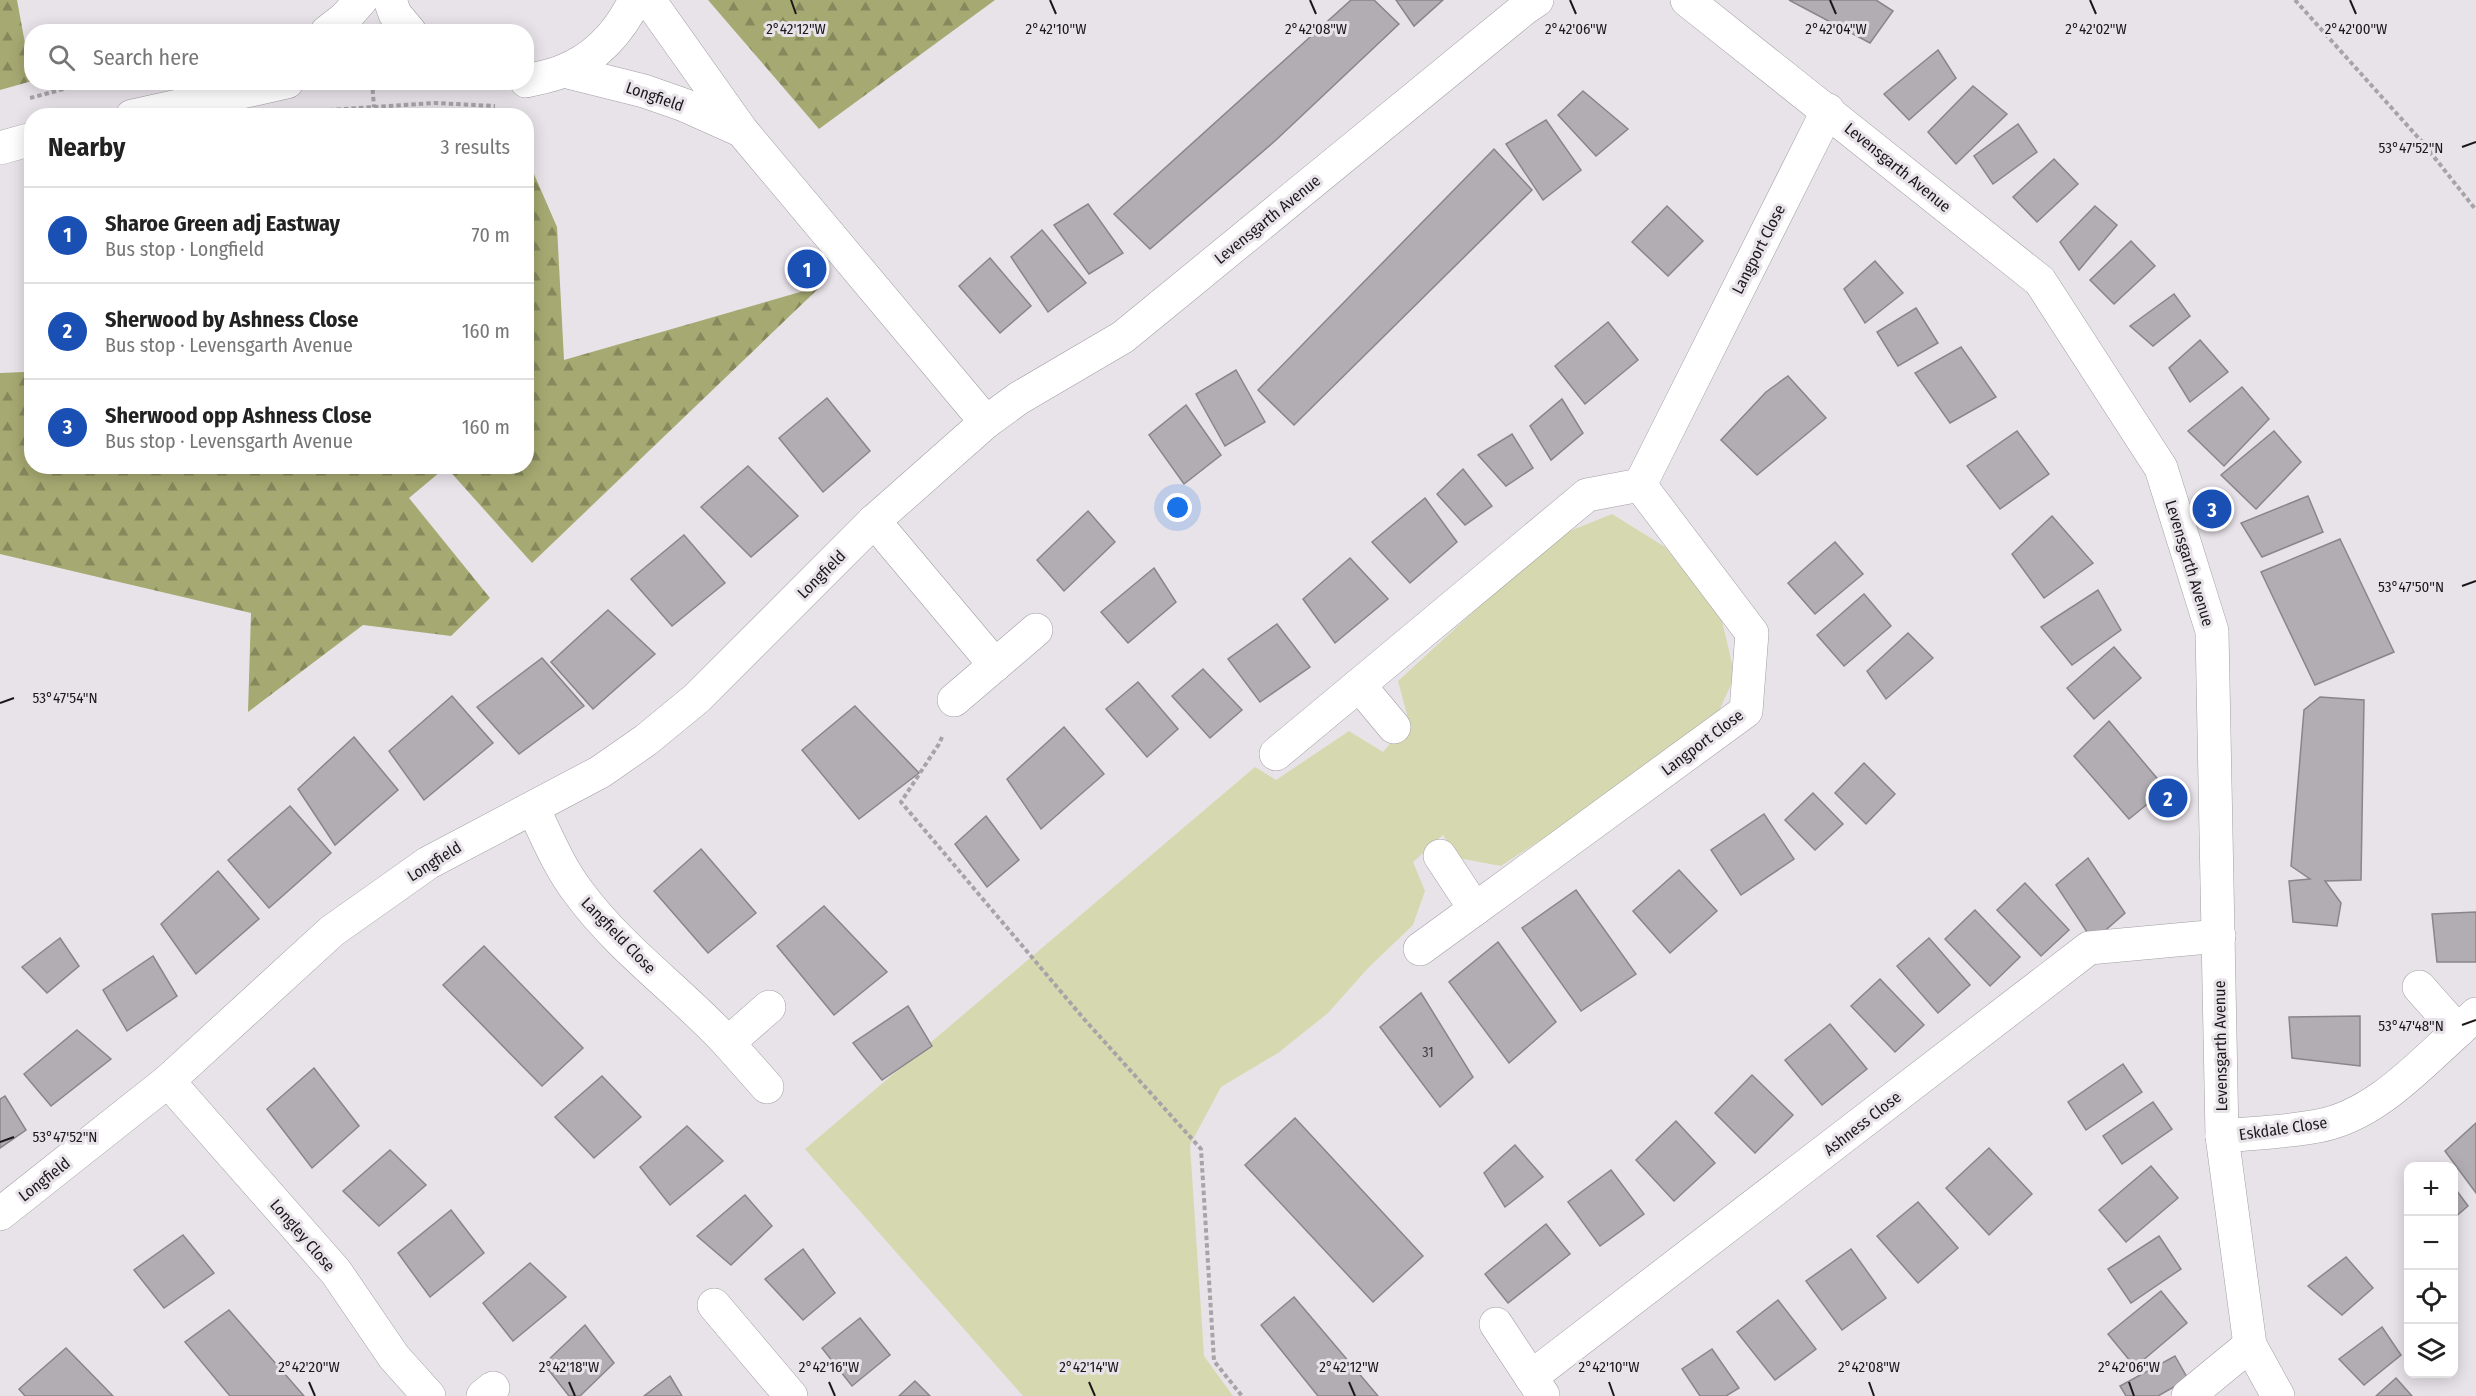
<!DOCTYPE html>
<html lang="en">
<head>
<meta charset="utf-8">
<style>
	:root { --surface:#fff; --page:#f6f6f6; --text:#222; --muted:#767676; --line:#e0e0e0; --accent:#b45309 }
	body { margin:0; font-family:"Fira Sans Condensed",sans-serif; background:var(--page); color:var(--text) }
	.controls { position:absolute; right:18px; bottom:18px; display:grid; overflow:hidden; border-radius:12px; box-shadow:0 3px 15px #0003 }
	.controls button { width:54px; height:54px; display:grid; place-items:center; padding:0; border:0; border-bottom:2px solid var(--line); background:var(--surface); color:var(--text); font:30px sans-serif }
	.you { position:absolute; left:1178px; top:508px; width:21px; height:21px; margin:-15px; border:4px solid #fff; border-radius:50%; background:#1a73e8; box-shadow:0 0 0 9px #1a73e833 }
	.badge { display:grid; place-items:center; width:39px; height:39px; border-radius:50%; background:var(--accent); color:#fff; font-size:20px; font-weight:700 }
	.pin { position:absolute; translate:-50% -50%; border:3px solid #fff; box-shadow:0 2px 6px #0006 }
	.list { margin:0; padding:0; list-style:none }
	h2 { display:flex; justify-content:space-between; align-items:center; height:78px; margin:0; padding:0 24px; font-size:26px }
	h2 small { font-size:20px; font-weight:400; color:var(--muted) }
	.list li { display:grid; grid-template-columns:39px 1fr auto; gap:18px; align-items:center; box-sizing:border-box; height:96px; padding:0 24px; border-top:2px solid var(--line) }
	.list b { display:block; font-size:22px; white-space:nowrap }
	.list p { margin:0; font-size:20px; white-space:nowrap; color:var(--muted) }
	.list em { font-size:20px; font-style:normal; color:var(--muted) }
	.icon { flex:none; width:33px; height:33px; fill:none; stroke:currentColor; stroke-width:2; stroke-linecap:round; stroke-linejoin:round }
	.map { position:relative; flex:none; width:2476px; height:1396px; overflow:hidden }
	.search { position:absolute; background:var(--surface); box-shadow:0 3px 15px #0003; left:24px; top:24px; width:510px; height:66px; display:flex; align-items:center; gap:15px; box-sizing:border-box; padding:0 21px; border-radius:24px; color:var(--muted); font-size:22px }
	.panel { position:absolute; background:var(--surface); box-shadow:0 3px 15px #0003; left:24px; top:108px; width:510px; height:366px; border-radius:24px }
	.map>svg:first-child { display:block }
</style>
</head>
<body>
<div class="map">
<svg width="2476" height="1396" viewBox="0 0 2476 1396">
	<defs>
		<pattern id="forest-firs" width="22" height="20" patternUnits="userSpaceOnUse" patternTransform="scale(1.5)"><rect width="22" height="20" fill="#a6a971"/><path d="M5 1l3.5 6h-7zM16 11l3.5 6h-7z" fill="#86895c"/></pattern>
	</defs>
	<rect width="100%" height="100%" fill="#e8e3e9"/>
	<g fill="url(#forest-firs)">
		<polygon points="0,0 17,0 32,81 0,90"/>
		<polygon points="708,0 995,0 819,129"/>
		<polygon points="527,158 557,227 564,360 821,286 532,563 446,467 409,498 490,598 451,636 363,625 248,712 251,613 0,554 0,373 24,372 31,369 32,466 526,466"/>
	</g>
	<polygon fill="#d6d9af" points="1612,514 1665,547 1721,617 1735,676 1718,713 1565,824 1501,866 1458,858 1443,835 1413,862 1425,891 1413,925 1369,967 1328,1013 1278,1053 1221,1087 1190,1145 1204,1356 1233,1396 1023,1396 805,1149 1255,767 1276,780 1349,731 1383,752 1409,722 1398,681 1555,537"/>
	<g fill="#b1adb3" stroke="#89858b" stroke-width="1.5">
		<polygon points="1351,0 1374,0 1399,24 1276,140 1150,249 1114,214"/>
		<polygon points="1396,0 1443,0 1414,26"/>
		<polygon points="1789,0 1876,0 1893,11 1870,43"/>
		<polygon points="1938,50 1956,78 1909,120 1884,94"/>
		<polygon points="1973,86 2007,114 1956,164 1928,132"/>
		<polygon points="1583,91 1628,129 1596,156 1558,115"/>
		<polygon points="1546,120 1581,170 1543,200 1506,144"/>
		<polygon points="2018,124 2037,152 1993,184 1974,156"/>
		<polygon points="1494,149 1532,190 1294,425 1258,390"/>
		<polygon points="2054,159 2078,184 2037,222 2013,197"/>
		<polygon points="1088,204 1123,253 1089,274 1054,225"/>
		<polygon points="1667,206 1703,241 1668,276 1632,242"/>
		<polygon points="2095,206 2117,225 2079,270 2060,242"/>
		<polygon points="1042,230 1086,283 1048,312 1011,257"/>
		<polygon points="2131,241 2155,266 2114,304 2090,280"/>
		<polygon points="990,258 1031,306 1000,333 959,286"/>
		<polygon points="1875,261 1903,293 1865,323 1844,289"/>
		<polygon points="2174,294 2190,316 2153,346 2130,326"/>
		<polygon points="1916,308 1938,343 1898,366 1877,332"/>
		<polygon points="1608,322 1638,360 1585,404 1555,366"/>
		<polygon points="2200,340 2228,372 2190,402 2169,368"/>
		<polygon points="1961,347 1996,397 1950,423 1915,373"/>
		<polygon points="1236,370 1265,422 1225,446 1196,394"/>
		<polygon points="1788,376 1826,418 1757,475 1721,440 1766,392"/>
		<polygon points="2242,387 2269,419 2224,466 2188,431"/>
		<polygon points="827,398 870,451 823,492 779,438"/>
		<polygon points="1562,399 1583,433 1551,460 1530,426"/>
		<polygon points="1186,405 1221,455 1184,484 1149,435"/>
		<polygon points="2017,431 2049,474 2000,509 1967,466"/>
		<polygon points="2274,431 2301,462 2256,509 2221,475"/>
		<polygon points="1512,434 1533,468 1506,486 1478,455"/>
		<polygon points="748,466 798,516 751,557 701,507"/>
		<polygon points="1463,469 1492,506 1465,525 1437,494"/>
		<polygon points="2308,496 2323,532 2262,557 2241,523"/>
		<polygon points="1425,498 1457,542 1410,583 1372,542"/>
		<polygon points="1088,511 1115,542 1064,591 1037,560"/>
		<polygon points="2052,516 2093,563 2044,598 2012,554"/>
		<polygon points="684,535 725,583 672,626 631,579"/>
		<polygon points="2340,539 2394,652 2315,685 2261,572"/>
		<polygon points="1835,542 1863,574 1815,614 1788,583"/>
		<polygon points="1350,558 1388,599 1335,643 1303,599"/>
		<polygon points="1154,568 1176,602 1128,643 1101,612"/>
		<polygon points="2098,590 2121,630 2072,665 2041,627"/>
		<polygon points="1864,594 1891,626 1844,666 1817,635"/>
		<polygon points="608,610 655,654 593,709 551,662"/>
		<polygon points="1277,624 1310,667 1260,702 1228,659"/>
		<polygon points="1908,633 1933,658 1886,699 1867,671"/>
		<polygon points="2114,647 2141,678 2094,719 2067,688"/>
		<polygon points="542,658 584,706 519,754 477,707"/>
		<polygon points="1203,669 1242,710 1210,738 1172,696"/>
		<polygon points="1138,682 1178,729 1147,757 1106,709"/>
		<polygon points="452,696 493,743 424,800 389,751"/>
		<polygon points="2320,697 2364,700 2361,880 2325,881 2341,903 2337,926 2293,922 2289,881 2310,879 2291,866 2304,710"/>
		<polygon points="855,706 919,773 859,819 802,750"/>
		<polygon points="2109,721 2166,789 2129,819 2074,756"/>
		<polygon points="1064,727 1104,774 1041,829 1007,779"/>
		<polygon points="354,737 398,790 335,845 298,789"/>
		<polygon points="1864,763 1895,794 1866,824 1835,793"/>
		<polygon points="1813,793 1843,824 1815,850 1785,820"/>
		<polygon points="290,806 331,853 269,908 228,860"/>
		<polygon points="1764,814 1794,859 1741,895 1711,850"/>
		<polygon points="986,816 1019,860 987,887 955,844"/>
		<polygon points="701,849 756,913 708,953 654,891"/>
		<polygon points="2088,858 2125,913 2093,941 2056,885"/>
		<polygon points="1679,870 1717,911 1670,953 1633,911"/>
		<polygon points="218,871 259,919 196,974 161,924"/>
		<polygon points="2025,883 2069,930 2041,956 1997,910"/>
		<polygon points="1576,890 1636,974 1581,1011 1522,928"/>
		<polygon points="824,906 887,972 834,1015 777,946"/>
		<polygon points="1975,910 2020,957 1990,986 1945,939"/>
		<polygon points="2476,912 2476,962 2437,962 2432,914"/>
		<polygon points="60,938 79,966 47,993 22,967"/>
		<polygon points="1929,938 1970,985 1938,1013 1897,966"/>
		<polygon points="1498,942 1556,1022 1509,1063 1449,982"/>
		<polygon points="484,946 583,1048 542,1086 443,985"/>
		<polygon points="153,956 177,996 127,1031 103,990"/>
		<polygon points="1880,979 1924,1025 1895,1052 1851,1006"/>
		<polygon points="1421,993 1473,1077 1440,1107 1380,1027"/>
		<polygon points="908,1006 932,1046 882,1080 853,1043"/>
		<polygon points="2360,1016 2360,1066 2292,1058 2289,1017"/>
		<polygon points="1830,1024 1867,1069 1822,1105 1785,1060"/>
		<polygon points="77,1030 111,1059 51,1106 24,1074"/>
		<polygon points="2123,1064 2142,1092 2086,1130 2068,1102"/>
		<polygon points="314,1068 359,1126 312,1168 267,1109"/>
		<polygon points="1752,1075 1793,1115 1755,1153 1715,1113"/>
		<polygon points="602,1076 641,1117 594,1158 555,1117"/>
		<polygon points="5,1096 26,1130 0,1148 0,1099"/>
		<polygon points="2153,1102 2172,1129 2122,1164 2103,1136"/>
		<polygon points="1295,1118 1423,1256 1373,1302 1245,1165"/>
		<polygon points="1676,1121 1715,1163 1674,1201 1636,1160"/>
		<polygon points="2476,1123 2476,1193 2445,1151"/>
		<polygon points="687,1126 723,1161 670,1205 640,1167"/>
		<polygon points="1515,1145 1543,1177 1505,1207 1484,1173"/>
		<polygon points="1989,1148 2032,1194 1989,1235 1946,1188"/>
		<polygon points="390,1150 426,1185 379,1226 343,1191"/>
		<polygon points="2151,1166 2178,1198 2126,1242 2099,1210"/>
		<polygon points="1611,1170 1644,1214 1600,1246 1568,1202"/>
		<polygon points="2454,1187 2468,1206 2454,1218"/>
		<polygon points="745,1195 772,1226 731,1265 697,1236"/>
		<polygon points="1918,1202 1958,1248 1918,1283 1877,1236"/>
		<polygon points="451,1210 484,1253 430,1297 398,1253"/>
		<polygon points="1546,1224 1570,1254 1508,1303 1485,1274"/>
		<polygon points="183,1235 214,1273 164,1308 134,1270"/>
		<polygon points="2159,1236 2181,1269 2131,1303 2108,1269"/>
		<polygon points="803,1249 835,1293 803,1320 765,1279"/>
		<polygon points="1851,1249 1886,1298 1842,1330 1806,1281"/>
		<polygon points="2346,1257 2373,1288 2342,1315 2308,1286"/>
		<polygon points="530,1263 566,1297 513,1341 483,1303"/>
		<polygon points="2161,1291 2187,1323 2135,1367 2108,1334"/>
		<polygon points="1294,1297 1378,1396 1318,1396 1261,1325"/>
		<polygon points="1778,1300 1816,1349 1775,1380 1737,1332"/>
		<polygon points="229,1310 304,1396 230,1396 185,1342"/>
		<polygon points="860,1318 890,1355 852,1386 822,1348"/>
		<polygon points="585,1325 614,1363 580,1396 569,1396 544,1364"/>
		<polygon points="2382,1327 2401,1355 2364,1385 2339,1359"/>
		<polygon points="66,1348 113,1396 25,1396 19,1389"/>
		<polygon points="1712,1349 1739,1388 1726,1396 1700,1396 1682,1369"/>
		<polygon points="2175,1356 2188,1379 2158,1396 2126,1396 2120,1386"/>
		<polygon points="670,1376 682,1396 644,1396"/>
		<polygon points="2396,1378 2412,1396 2376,1396"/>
		<polygon points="915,1381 930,1396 899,1396"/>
	</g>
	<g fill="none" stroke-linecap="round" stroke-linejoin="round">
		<g stroke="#a29ea4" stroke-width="34">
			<g id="street">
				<polyline points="649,0 742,131 986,422"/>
				<polyline points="1687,0 2040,281 2161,468 2212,631 2222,1136 2250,1345 2278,1396"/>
				<polyline points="564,71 644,91 684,105 740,130"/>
				<polyline points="1640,485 1828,110"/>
				<polyline points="874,521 995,665"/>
				<polyline points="1359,685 1587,495 1640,485 1752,633 1746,711 1475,909"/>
				<polyline points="954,700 1036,630"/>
				<polyline points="1276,754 1359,685 1394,727"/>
				<path d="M533 808C547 837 559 867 579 893 621 950 680 991 728 1043"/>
				<polyline points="1420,949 1475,909 1440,856"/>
				<polyline points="2419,987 2458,1031 2476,1014"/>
				<polyline points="168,1081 336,1272 394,1357 429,1396"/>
				<polyline points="767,1087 728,1043 769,1007"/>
				<path d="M2222 1136C2254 1133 2287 1132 2318 1126 2374 1116 2418 1067 2458 1031"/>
				<polyline points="0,1214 168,1081 332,931 428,863 600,772 646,740 697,698 874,521 986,422 1019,398 1123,337 1525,8 1537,0"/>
				<polyline points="714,1305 791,1396"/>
				<polyline points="1496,1324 1543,1395"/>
				<polyline points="1531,1377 2089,948 2219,936"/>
				<polyline points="483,1396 493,1388"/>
				<polyline points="2188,1396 2250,1345"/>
			</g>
		</g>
		<g stroke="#a29ea4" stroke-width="34">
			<g id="secondary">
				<polyline points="390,0 395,14 410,32"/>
				<polyline points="327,32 345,18 361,0"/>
				<path d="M526 81C538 78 552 76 563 71 596 58 620 31 635 0"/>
				<polyline points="132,116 287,82"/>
				<polyline points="0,148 32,139"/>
			</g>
		</g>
		<g stroke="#a7a3a7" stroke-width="4" stroke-dasharray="4.5 3" stroke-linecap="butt">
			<polyline points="2295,0 2423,143 2476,210"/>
			<polyline points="372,82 374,107"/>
			<polyline points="30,98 90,82"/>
			<polyline points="314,111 435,103 495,106"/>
			<polyline points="942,737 939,744 901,802 1084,1019 1201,1149 1214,1361 1242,1396"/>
		</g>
		<use href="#street" stroke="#fff" stroke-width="33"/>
		<use href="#secondary" stroke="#fff" stroke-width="33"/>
	</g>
	<path fill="none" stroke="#1a181a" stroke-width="2" d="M791 0 796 14M1050 0 1056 14M1310 0 1316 14M1570 0 1576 14M1830 0 1836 14M2090 0 2096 14M2350 0 2356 14M2462 147 2476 142M2462 586 2476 581M0 703 14 698M2462 1025 2476 1020M0 1142 14 1137M309 1382 315 1396M569 1382 575 1396M829 1382 835 1396M1089 1382 1095 1396M1349 1382 1355 1396M1609 1382 1614 1396M1869 1382 1874 1396M2129 1382 2134 1396"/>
	<g text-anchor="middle" stroke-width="6" stroke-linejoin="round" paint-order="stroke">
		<g font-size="14" fill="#403d40">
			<text x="1428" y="1057">31</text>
		</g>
		<g font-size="16" fill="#1a181a" stroke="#e8e3e9">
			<text transform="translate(655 96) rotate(19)" y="6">Longfield</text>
			<text transform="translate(1898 167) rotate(39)" y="6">Levensgarth Avenue</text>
			<text transform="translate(1267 219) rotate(-39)" y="6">Levensgarth Avenue</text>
			<text transform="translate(1758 249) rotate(-63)" y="6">Langport Close</text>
			<text transform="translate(2190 563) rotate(73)" y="6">Levensgarth Avenue</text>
			<text transform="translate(821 574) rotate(-45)" y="6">Longfield</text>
			<text transform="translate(1702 742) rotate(-37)" y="6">Langport Close</text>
			<text transform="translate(434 861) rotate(-32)" y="6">Longfield</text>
			<text transform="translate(619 935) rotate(46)" y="6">Langfield Close</text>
			<text transform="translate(2220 1046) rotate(-91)" y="6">Levensgarth Avenue</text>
			<text transform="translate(1862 1123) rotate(-38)" y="6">Ashness Close</text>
			<text transform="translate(2283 1128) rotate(-8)" y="6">Eskdale Close</text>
			<text transform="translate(44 1179) rotate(-38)" y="6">Longfield</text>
			<text transform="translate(303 1235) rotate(49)" y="6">Longley Close</text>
		</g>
	</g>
	<g font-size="15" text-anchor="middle" fill="#1a181a" stroke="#e8e3e9" stroke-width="6" stroke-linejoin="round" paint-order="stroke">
		<text x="796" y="34">2°42'12"W</text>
		<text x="1056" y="34">2°42'10"W</text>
		<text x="1316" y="34">2°42'08"W</text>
		<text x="1576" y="34">2°42'06"W</text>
		<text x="1836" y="34">2°42'04"W</text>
		<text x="2096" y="34">2°42'02"W</text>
		<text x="2356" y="34">2°42'00"W</text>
		<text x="2411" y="153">53°47'52"N</text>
		<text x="2411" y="592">53°47'50"N</text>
		<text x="65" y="703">53°47'54"N</text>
		<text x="2411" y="1031">53°47'48"N</text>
		<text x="65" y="1142">53°47'52"N</text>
		<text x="309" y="1372">2°42'20"W</text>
		<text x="569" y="1372">2°42'18"W</text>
		<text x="829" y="1372">2°42'16"W</text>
		<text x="1089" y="1372">2°42'14"W</text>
		<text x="1349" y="1372">2°42'12"W</text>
		<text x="1609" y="1372">2°42'10"W</text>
		<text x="1869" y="1372">2°42'08"W</text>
		<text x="2129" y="1372">2°42'06"W</text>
	</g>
</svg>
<div class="controls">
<button>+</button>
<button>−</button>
<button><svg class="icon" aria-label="locate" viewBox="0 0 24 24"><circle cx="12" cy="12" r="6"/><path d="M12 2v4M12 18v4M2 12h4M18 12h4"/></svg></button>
<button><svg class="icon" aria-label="layers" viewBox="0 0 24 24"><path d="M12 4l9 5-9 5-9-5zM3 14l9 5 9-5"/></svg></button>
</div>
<div class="you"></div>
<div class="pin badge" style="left:807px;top:269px;background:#1a4fb4">1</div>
<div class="pin badge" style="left:2168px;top:798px;background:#1a4fb4">2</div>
<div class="pin badge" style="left:2212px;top:509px;background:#1a4fb4">3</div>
<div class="search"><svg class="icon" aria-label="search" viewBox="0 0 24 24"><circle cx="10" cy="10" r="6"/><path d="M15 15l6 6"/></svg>Search here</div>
<section class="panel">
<h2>Nearby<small>3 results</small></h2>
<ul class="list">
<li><span class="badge" style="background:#1a4fb4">1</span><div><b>Sharoe Green adj Eastway</b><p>Bus stop · Longfield</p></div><em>70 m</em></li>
<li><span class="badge" style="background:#1a4fb4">2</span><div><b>Sherwood by Ashness Close</b><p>Bus stop · Levensgarth Avenue</p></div><em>160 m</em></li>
<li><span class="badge" style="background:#1a4fb4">3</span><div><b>Sherwood opp Ashness Close</b><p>Bus stop · Levensgarth Avenue</p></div><em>160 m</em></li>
</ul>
</section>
</div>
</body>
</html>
